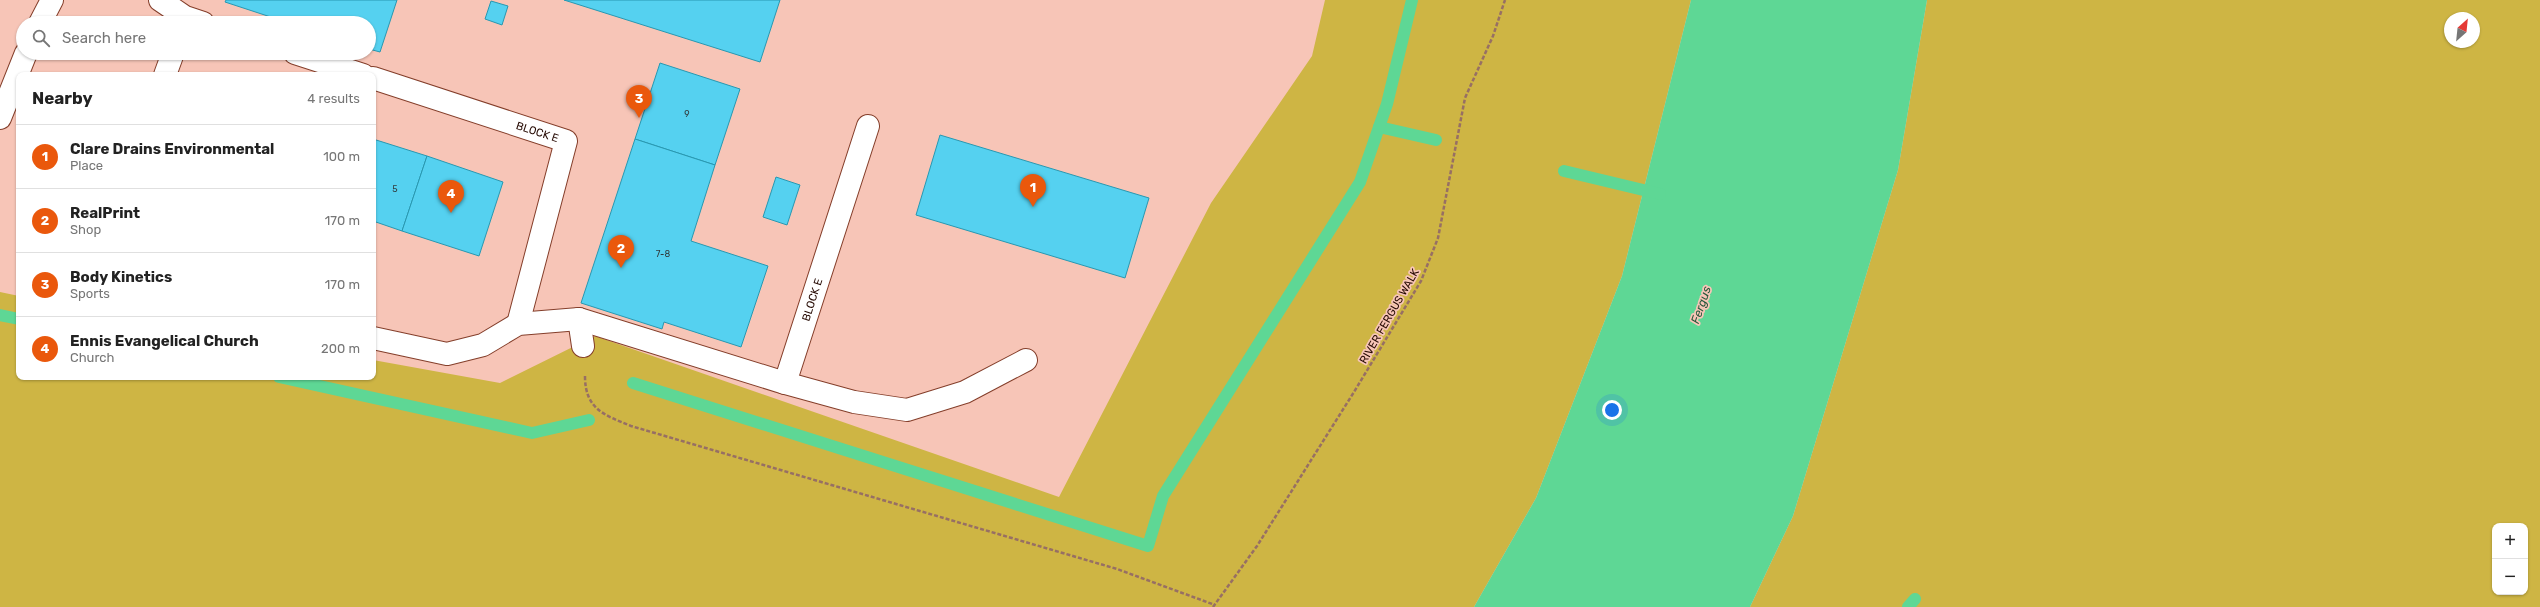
<!DOCTYPE html>
<html lang="en">
<head>
<meta charset="utf-8">
<style>
	:root { --surface:#fff; --page:#f6f6f6; --text:#222; --muted:#767676; --line:#e0e0e0; --accent:#ea580c }
	body { margin:0; font-family:Rubik,sans-serif; background:var(--page); color:var(--text) }
	.controls { position:absolute; right:12px; bottom:12px; display:grid; overflow:hidden; border-radius:8px; box-shadow:0 1px 3px #0004 }
	.controls button { width:36px; height:36px; display:grid; place-items:center; padding:0; border:0; border-bottom:1px solid var(--line); background:var(--surface); color:var(--text); font:20px sans-serif }
	.compass { position:absolute; left:2444px; top:12px; width:36px; height:36px; border-radius:50%; background:var(--surface); box-shadow:0 1px 3px #0004; rotate:27deg }
	.you { position:absolute; left:1612px; top:410px; width:14px; height:14px; margin:-10px; border:3px solid #fff; border-radius:50%; background:#1a73e8; box-shadow:0 0 0 6px #1a73e833 }
	.badge { display:grid; place-items:center; width:26px; height:26px; border-radius:50%; background:var(--accent); color:#fff; font-size:13px; font-weight:700 }
	.pin { position:absolute; translate:-50% -33px; filter:drop-shadow(0 1px 2px #0008) }
	.pin::after { content:''; position:absolute; top:21px; width:14px; height:12px; background:inherit; clip-path:polygon(0 0,100% 0,50% 100%) }
	.list { margin:0; padding:0; list-style:none }
	h2 { display:flex; justify-content:space-between; align-items:center; height:52px; margin:0; padding:0 16px; font-size:17px }
	h2 small { font-size:13px; font-weight:400; color:var(--muted) }
	.list li { display:grid; grid-template-columns:26px 1fr auto; gap:12px; align-items:center; box-sizing:border-box; height:64px; padding:0 16px; border-top:1px solid var(--line) }
	.list b { display:block; font-size:15px; white-space:nowrap }
	.list p { margin:0; font-size:13px; white-space:nowrap; color:var(--muted) }
	.list em { font-size:13px; font-style:normal; color:var(--muted) }
	.icon { flex:none; width:22px; height:22px; fill:none; stroke:currentColor; stroke-width:2; stroke-linecap:round; stroke-linejoin:round }
	.map { position:relative; flex:none; width:2540px; height:607px; overflow:hidden }
	.search { position:absolute; background:var(--surface); box-shadow:0 1px 3px #0004; left:16px; top:16px; width:360px; height:44px; display:flex; align-items:center; gap:10px; box-sizing:border-box; padding:0 14px; border-radius:22px; color:var(--muted); font-size:15px }
	.panel { position:absolute; background:var(--surface); box-shadow:0 1px 3px #0004; left:16px; top:72px; width:360px; height:308px; border-radius:8px }
	.map>svg:first-child { display:block }
</style>
</head>
<body>
<div class="map">
<svg width="2540" height="607" viewBox="0 0 2540 607">
	<rect width="100%" height="100%" fill="#f7c5b7"/>
	<g fill="#ceb544" fill-rule="evenodd">
		<polygon points="1325,0 1691,0 1622,276 1536,498 1474,607 0,607 0,292 19,296 19,377 373,377 373,360 500,383 595,336 1059,497 1211,203 1312,56"/>
		<path d="M1927 0H2540V607H1750L1793 516 1898 170ZM2450 18H2474V42H2450ZM2495 526H2525V592H2495Z"/>
	</g>
	<polygon fill="#5ed795" points="1691,0 1927,0 1898,170 1793,516 1750,607 1474,607 1536,498 1622,276"/>
	<g fill="none" stroke-linecap="round" stroke-linejoin="round">
		<g stroke="#5ed795" stroke-width="12">
			<polyline points="1379,127 1436,140"/>
			<polyline points="1564,171 1660,194"/>
			<polyline points="0,315 19,319"/>
			<polyline points="279,377 532,433 589,420"/>
			<polyline points="633,383 1148,546 1163,496 1360,182 1387,104 1412,0"/>
			<polyline points="1908,607 1915,599"/>
		</g>
	</g>
	<g fill="#55d1f0" stroke="#2898b1">
		<polygon points="226,0 397,0 380,52 369,49 369,23 289,23 225,2"/>
		<polygon points="564,0 780,0 760,62"/>
		<polygon points="491,1 508,6 502,25 485,19"/>
		<polygon points="660,63 740,89 715,165 635,139"/>
		<polygon points="940,135 1149,198 1125,278 916,215"/>
		<polygon points="373,139 427,156 402,231 373,221"/>
		<polygon points="635,139 715,165 691,241 768,266 741,347 664,322 662,329 581,303"/>
		<polygon points="427,156 503,182 479,256 402,231"/>
		<polygon points="776,177 800,185 787,225 763,217"/>
	</g>
	<g fill="none" stroke-linecap="round" stroke-linejoin="round">
		<g stroke="#843e2a" stroke-width="24">
			<g id="minor">
				<polyline points="160,0 185,17 203,23"/>
				<polyline points="40,23 52,0"/>
				<polyline points="295,53 363,75"/>
				<polyline points="165,75 173,53"/>
				<path id="s1" d="M373 78 566 141 518 324"/>
				<polyline points="0,118 26,53"/>
				<polyline points="579,319 583,346"/>
				<path id="s2" d="M373 338 447 354 483 345 518 324 579 319 785 383 868 126"/>
				<polyline points="785,383 854,402 907,410 965,392 1026,360"/>
			</g>
		</g>
		<g stroke="#976f64" stroke-width="2.5" stroke-dasharray="4 2" stroke-linecap="butt">
			<path d="M585 376C585 409 604 415 631 426L1117 569 1215 605"/>
			<polyline points="1213,607 1257,546 1354,392 1421,281 1438,238 1465,98 1493,36 1505,0"/>
		</g>
		<use href="#minor" stroke="#fff" stroke-width="22"/>
	</g>
	<g text-anchor="middle" stroke-width="3.5" stroke-linejoin="round" paint-order="stroke">
		<g font-size="9" fill="#323c3e">
			<text x="687" y="117">9</text>
			<text x="395" y="192">5</text>
			<text x="663" y="257">7-8</text>
		</g>
		<g font-size="11" fill="#260a03" stroke="#f7c5b7">
			<text dy="4" stroke="none"><textPath href="#s1" startOffset="173">BLOCK E</textPath></text>
			<text dy="4" stroke="none"><textPath href="#s2" startOffset="518">BLOCK E</textPath></text>
			<text transform="translate(1389 316) rotate(-60)" y="4">RIVER FERGUS WALK</text>
		</g>
		<g font-size="12" font-style="italic" fill="#25553a" stroke="#f7c5b7">
			<text transform="translate(1701 305) rotate(-71)" y="4">Fergus</text>
		</g>
	</g>
</svg>
<div class="controls">
<button>+</button>
<button>−</button>
</div>
<svg class="compass" viewBox="-18 -18 36 36"><path d="M0-13l5 13h-10z" fill="#e53935"/><path d="M0 13l5-13h-10z" fill="#767676"/></svg>
<div class="you"></div>
<div class="pin badge" style="left:1033px;top:207px">1</div>
<div class="pin badge" style="left:621px;top:268px">2</div>
<div class="pin badge" style="left:639px;top:118px">3</div>
<div class="pin badge" style="left:451px;top:213px">4</div>
<div class="search"><svg class="icon" aria-label="search" viewBox="0 0 24 24"><circle cx="10" cy="10" r="6"/><path d="M15 15l6 6"/></svg>Search here</div>
<section class="panel">
<h2>Nearby<small>4 results</small></h2>
<ul class="list">
<li><span class="badge">1</span><div><b>Clare Drains Environmental</b><p>Place</p></div><em>100 m</em></li>
<li><span class="badge">2</span><div><b>RealPrint</b><p>Shop</p></div><em>170 m</em></li>
<li><span class="badge">3</span><div><b>Body Kinetics</b><p>Sports</p></div><em>170 m</em></li>
<li><span class="badge">4</span><div><b>Ennis Evangelical Church</b><p>Church</p></div><em>200 m</em></li>
</ul>
</section>
</div>
</body>
</html>
